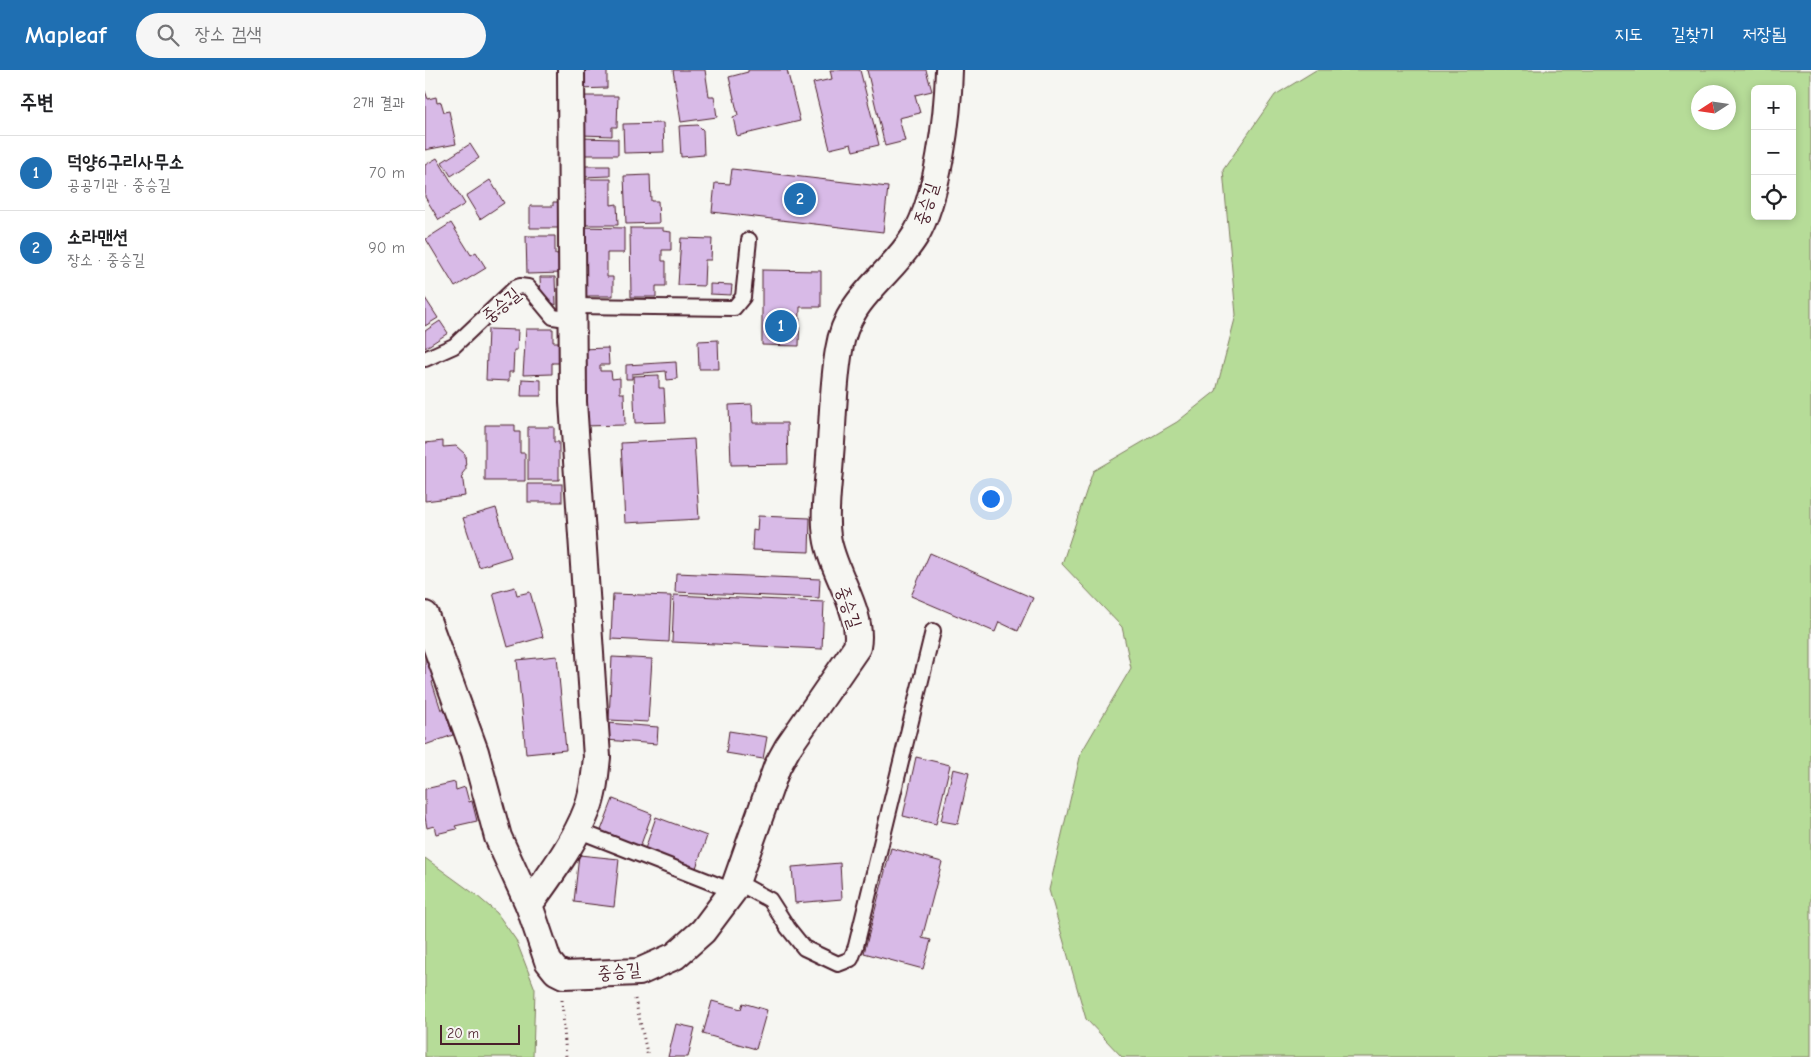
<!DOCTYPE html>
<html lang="ko">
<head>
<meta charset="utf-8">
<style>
	:root { --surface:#fff; --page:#f6f6f6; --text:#202124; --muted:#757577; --line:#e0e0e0; --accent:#1f6fb2 }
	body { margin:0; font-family:"Comic Neue","Poor Story",sans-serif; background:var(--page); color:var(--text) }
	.controls { position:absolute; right:15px; top:15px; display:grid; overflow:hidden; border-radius:8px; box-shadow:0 2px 8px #0003 }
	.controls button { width:45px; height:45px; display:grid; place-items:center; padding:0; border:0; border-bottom:1px solid var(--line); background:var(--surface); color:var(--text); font:25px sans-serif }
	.compass { position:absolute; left:1266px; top:15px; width:45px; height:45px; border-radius:50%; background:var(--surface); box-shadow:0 2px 8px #0003; rotate:258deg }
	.scale { position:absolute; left:15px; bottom:12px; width:80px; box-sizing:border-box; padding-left:5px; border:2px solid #4a1f2b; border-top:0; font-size:14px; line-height:18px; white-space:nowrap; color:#4a1f2b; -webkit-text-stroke:4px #f6f6f2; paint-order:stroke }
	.you { position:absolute; left:565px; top:428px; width:18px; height:18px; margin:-12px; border:4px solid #fff; border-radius:50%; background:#1a73e8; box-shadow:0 0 0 8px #1a73e833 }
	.badge { display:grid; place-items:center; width:32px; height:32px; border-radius:50%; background:var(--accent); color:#fff; font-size:16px; font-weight:700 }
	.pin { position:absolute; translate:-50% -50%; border:2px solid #fff; box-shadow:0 1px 5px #0006 }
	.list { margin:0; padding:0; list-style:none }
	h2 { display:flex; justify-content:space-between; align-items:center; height:65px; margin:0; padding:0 20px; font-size:21px }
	h2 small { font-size:16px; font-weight:400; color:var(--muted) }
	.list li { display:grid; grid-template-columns:32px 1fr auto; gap:15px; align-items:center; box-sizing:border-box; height:75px; padding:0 20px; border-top:1px solid var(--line) }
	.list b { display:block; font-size:19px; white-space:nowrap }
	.list p { margin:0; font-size:16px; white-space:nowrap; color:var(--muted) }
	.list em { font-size:16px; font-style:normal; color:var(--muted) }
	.icon { flex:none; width:28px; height:28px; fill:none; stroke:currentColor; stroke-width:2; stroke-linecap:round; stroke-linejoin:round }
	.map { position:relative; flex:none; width:1386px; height:987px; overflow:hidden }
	header { display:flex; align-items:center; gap:30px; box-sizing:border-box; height:70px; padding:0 25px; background:var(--accent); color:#fff }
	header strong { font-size:24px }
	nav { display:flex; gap:28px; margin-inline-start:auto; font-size:18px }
	.search { width:350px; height:45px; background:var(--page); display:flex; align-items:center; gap:12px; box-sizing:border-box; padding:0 18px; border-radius:28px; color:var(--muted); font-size:19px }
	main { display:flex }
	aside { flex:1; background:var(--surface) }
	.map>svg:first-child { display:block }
</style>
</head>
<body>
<header>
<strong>Mapleaf</strong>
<div class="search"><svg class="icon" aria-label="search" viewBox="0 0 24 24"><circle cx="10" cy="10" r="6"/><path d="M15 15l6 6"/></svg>장소 검색</div>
<nav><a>지도</a><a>길찾기</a><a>저장됨</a></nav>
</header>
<main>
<aside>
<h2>주변<small>2개 결과</small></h2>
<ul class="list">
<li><span class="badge">1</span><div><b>덕양6구리사무소</b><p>공공기관 · 중승길</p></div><em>70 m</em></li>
<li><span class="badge">2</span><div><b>소라맨션</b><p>장소 · 중승길</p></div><em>90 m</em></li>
</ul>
</aside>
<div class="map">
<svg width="1386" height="987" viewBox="0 0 1386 987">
	<rect width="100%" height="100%" fill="#f6f6f2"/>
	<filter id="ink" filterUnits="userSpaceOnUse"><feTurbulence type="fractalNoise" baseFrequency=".02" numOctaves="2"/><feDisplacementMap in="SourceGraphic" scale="10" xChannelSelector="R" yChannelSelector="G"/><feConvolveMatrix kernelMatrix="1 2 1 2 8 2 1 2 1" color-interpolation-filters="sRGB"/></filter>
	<g filter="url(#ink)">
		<g fill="#b6dc98" stroke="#807e62" fill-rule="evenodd">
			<path d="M891 0H1386V987H697L661 949 624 820 656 683 706 598 697 557 637 494 668 401 752 352 791 321 811 245 798 100 850 25ZM1330 19H1367V146H1330ZM1274 22H1304V52H1274Z"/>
			<polygon points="0,788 51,825 72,843 91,870 110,919 108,987 0,987"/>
		</g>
		<g fill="#d8bae7" stroke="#4a1f2b">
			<polygon points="153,0 182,0 182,18 154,19"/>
			<polygon points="248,0 280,0 284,26 289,26 292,47 256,52"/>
			<polygon points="323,0 362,0 375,51 312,66 308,47 313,45 304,7 323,2"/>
			<polygon points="405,0 435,0 454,75 428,81 426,74 405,79 388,13 407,9"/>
			<polygon points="442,0 501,0 507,21 490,25 495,43 474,48 480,71 460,76"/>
			<polygon points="0,21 3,29 11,27 12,33 16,32 19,42 24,41 31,74 0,80"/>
			<polygon points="156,26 193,26 192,57 187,57 187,66 156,65"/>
			<polygon points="238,53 239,82 199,83 198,54"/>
			<polygon points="273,55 278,60 279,85 256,87 254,56"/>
			<polygon points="156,68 193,69 193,85 155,85"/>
			<polygon points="45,74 54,88 26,106 17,92"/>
			<polygon points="12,88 40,134 14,150 0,127 0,95"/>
			<polygon points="156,96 185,96 185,106 157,107"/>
			<polygon points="307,99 463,117 458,162 287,142 290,113 305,114"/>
			<polygon points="225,105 226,131 233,131 234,153 201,154 199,106"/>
			<polygon points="156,109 186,109 186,135 192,134 193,155 156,155"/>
			<polygon points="65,110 79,133 55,149 41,126"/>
			<polygon points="128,132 136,132 136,158 105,158 105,136 128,136"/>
			<polygon points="26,153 46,185 51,182 61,198 30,217 1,169"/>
			<polygon points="154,157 199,158 199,183 182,183 182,207 188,207 188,226 158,226"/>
			<polygon points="205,158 238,158 238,161 246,162 246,180 237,180 237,191 241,191 241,216 231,216 231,227 206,227"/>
			<polygon points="101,166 130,166 130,184 137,183 138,203 102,204"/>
			<polygon points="256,168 287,169 286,190 280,190 279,216 253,215"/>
			<polygon points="337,200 396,201 396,237 375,237 374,276 337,275"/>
			<polygon points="115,207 130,207 131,235 116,227"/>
			<polygon points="285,214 307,215 306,225 285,224"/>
			<polygon points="0,228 13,248 0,256"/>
			<polygon points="15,251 23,263 0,278 0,261"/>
			<polygon points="63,259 93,260 92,280 89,280 88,302 84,302 84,311 61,310"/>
			<polygon points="101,259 128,259 128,272 134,272 134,293 127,293 127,304 98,305"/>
			<polygon points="293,270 294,299 274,299 273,271"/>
			<polygon points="183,278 184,295 175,295 175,301 186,301 187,309 195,308 195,323 199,323 200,355 158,356 155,279"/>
			<polygon points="251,292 252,309 242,310 241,301 207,304 207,309 201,309 201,295"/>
			<polygon points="234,305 234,318 239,318 241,352 210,353 208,306"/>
			<polygon points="97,309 116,310 116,326 96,326"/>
			<polygon points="327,334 328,353 362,353 363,394 306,395 304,335"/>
			<polygon points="60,355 90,355 90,362 95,362 95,383 100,383 100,411 60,411"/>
			<polygon points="103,357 129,357 129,372 134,372 134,410 103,410"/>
			<polygon points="269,369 274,449 200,453 196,373"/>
			<polygon points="18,371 18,377 31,376 40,384 41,399 37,404 40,426 0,431 0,373"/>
			<rect x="103" y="414" width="34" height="18"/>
			<polygon points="71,438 86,487 54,497 38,448"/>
			<polygon points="333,446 385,448 384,482 327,480 328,460 332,461"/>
			<polygon points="505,483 608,528 593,561 574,552 570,562 486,526"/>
			<polygon points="251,503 395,509 394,528 250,522"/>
			<polygon points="90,517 92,525 105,522 118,567 83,577 68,523"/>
			<polygon points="188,524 246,526 244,572 186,569"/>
			<polygon points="249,525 399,532 397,579 247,572"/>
			<polygon points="0,579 11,610 7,612 16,640 19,638 28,665 0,675"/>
			<polygon points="132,586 141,680 101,684 92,590"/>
			<polygon points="187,587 227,589 223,652 184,650"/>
			<polygon points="182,653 233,657 232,674 181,670"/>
			<polygon points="304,661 342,667 338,689 301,683"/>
			<polygon points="491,687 525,695 511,754 478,746"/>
			<polygon points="528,699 544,703 533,754 516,751"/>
			<polygon points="30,712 31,720 40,717 44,732 47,731 52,751 30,756 32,759 11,764 9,756 2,758 0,747 0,719"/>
			<polygon points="188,729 227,744 215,777 175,763"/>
			<polygon points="231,747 282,766 271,798 220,779"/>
			<polygon points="466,778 517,792 497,868 506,870 498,899 439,883"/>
			<polygon points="154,785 194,789 189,837 149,832"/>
			<polygon points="415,793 417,829 370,833 367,797"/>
			<polygon points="287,931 316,939 318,933 342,940 331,979 278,964"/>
			<polygon points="251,954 270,958 263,987 243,987"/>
		</g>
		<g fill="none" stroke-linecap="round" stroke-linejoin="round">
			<g stroke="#4a1f2b" stroke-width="18">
				<g id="service">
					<polyline points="148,236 309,238 318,227 324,170"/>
					<polyline points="0,289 29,276 90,218 95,216 103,217 128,247 148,250"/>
					<polyline points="152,760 308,821"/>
					<polyline points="312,812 345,830 363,858 379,878 413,894 426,889 431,876 508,561"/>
				</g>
			</g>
			<g stroke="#4a1f2b" stroke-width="30">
				<g id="minor">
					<path d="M146 0 148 332 172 687C170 705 169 723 162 740 149 774 125 805 104 835L123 891 131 901 139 905 214 902 250 886 278 861 308 821 352 697 363 677 432 577C439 541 407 503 402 466 398 440 404 412 405 386 408 351 408 315 414 280 422 227 464 208 490 166 513 128 523 45 524 0"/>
					<polyline points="0,545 50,682 73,767 104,835"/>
				</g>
			</g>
			<g stroke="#4a1f2b" stroke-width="3" stroke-dasharray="1 4" stroke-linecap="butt">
				<polyline points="210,929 223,987"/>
				<polyline points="137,930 141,987"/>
			</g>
			<use href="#service" stroke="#f6f6f2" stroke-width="14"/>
			<use href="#minor" stroke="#f6f6f2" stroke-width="26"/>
		</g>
	</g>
	<g text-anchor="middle" stroke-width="4.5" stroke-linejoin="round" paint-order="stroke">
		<g font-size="18" fill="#4a1f2b" stroke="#f6f6f2">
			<text transform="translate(501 134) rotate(-73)" y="6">중승길</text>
			<text transform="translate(76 235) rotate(-40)" y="6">중승길</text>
			<text transform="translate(424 537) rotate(71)" y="6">중승길</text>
			<text transform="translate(194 901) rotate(-6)" y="6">중승길</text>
		</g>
	</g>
</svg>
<div class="controls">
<button>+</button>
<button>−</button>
<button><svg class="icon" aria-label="locate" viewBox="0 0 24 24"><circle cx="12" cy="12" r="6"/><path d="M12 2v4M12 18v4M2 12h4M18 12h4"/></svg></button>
</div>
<svg class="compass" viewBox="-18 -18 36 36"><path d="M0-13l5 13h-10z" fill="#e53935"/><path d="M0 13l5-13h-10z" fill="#757577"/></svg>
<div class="scale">20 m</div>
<div class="you"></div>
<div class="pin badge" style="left:356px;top:256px">1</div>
<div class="pin badge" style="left:375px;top:129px">2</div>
</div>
</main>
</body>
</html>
